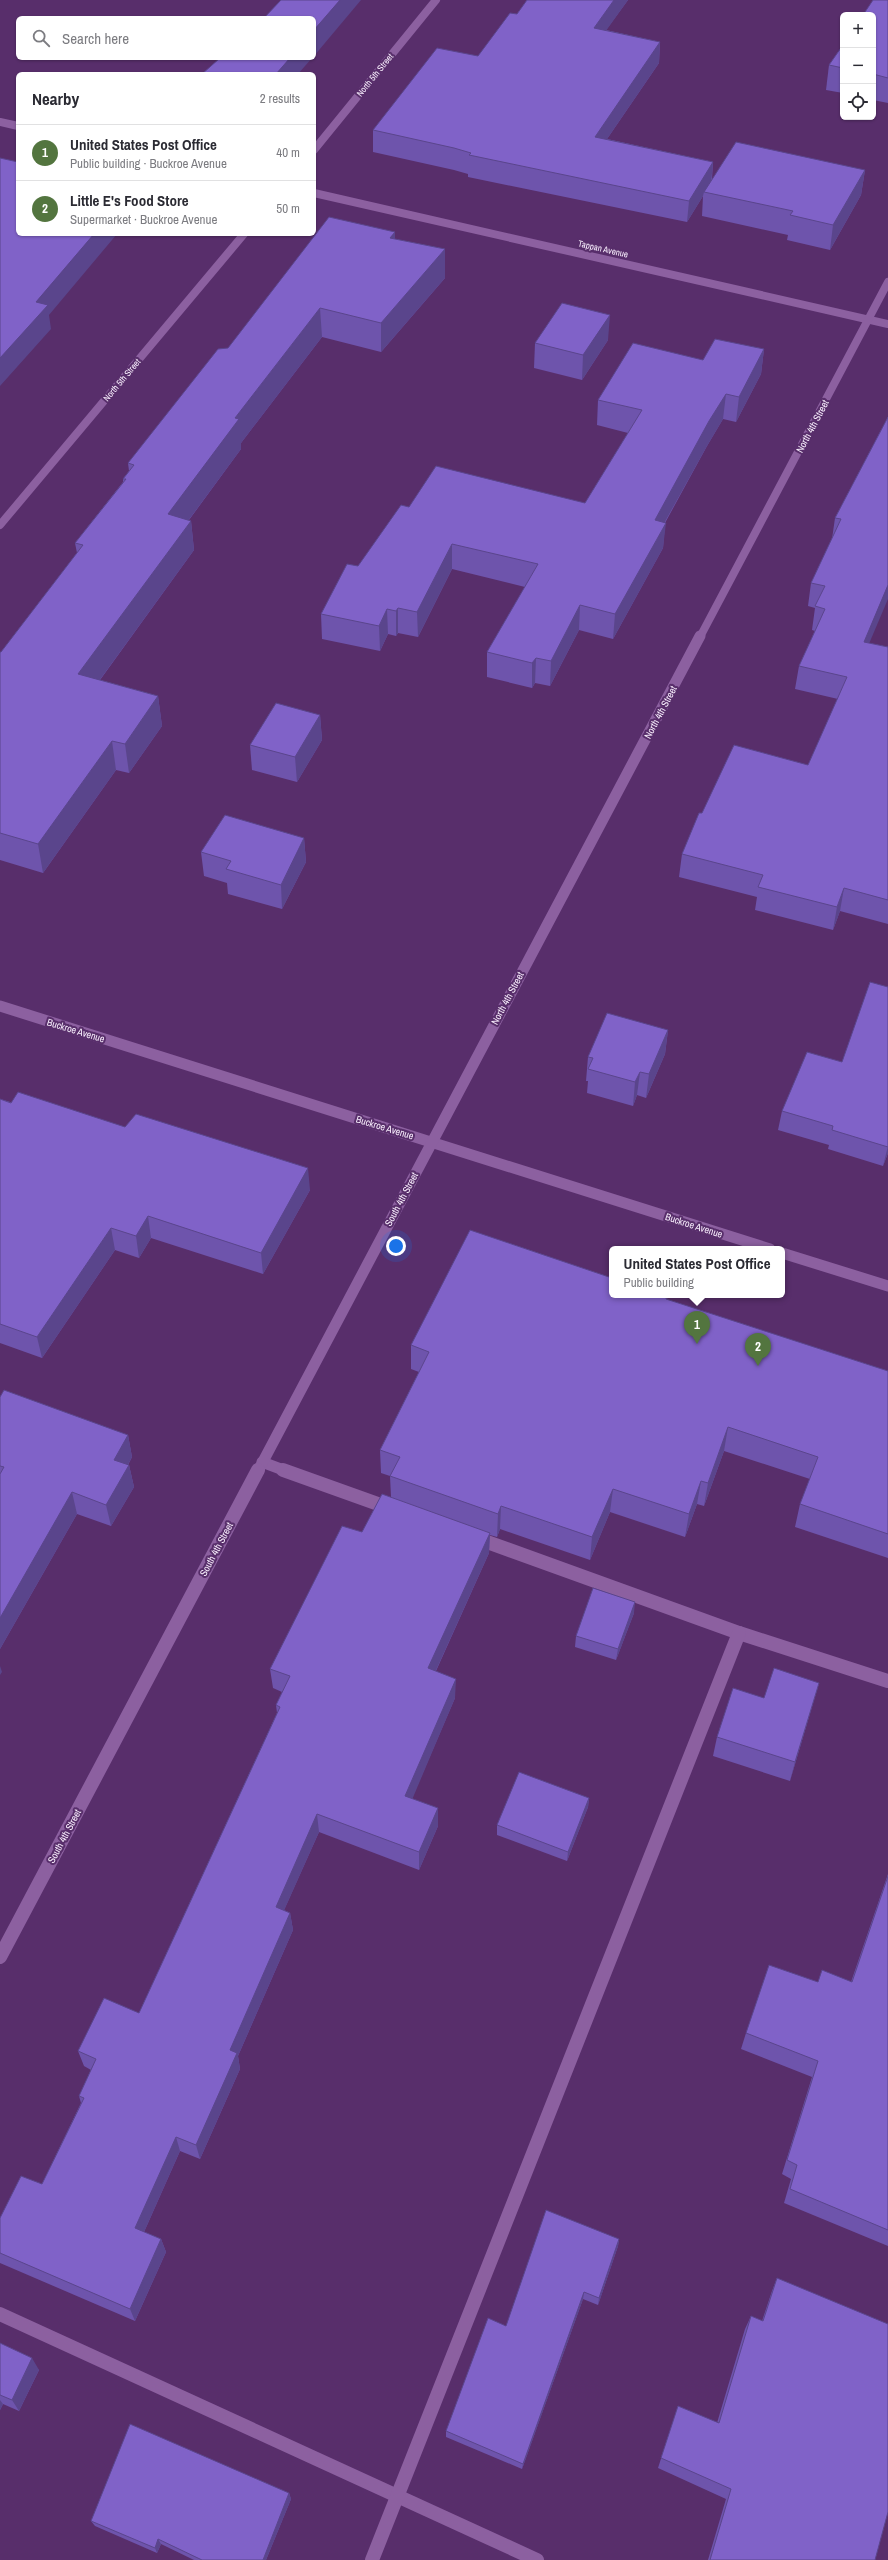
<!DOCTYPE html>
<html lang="en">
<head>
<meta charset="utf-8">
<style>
	:root { --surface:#fff; --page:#f7f7f7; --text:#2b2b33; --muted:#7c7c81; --line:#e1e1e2; --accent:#53753f }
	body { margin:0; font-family:"Archivo Narrow",sans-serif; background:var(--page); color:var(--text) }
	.controls { position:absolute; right:12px; top:12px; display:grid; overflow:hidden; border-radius:6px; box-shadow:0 1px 3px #0004 }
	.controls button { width:36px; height:36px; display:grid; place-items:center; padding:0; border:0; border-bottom:1px solid var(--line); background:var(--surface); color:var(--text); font:20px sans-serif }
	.you { position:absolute; left:396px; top:1246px; width:14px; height:14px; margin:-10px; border:3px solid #fff; border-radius:50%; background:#1a73e8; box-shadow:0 0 0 6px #1a73e833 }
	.badge { display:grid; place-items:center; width:26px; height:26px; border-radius:50%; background:var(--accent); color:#fff; font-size:13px; font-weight:700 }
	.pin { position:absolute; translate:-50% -33px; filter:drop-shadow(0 1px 2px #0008) }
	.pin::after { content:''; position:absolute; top:21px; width:14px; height:12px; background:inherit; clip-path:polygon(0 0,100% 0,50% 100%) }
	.popup { position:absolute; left:609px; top:1246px; width:176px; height:52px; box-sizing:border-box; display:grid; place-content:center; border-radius:6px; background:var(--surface); filter:drop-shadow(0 1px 3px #0005); font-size:13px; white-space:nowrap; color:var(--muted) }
	.popup b { font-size:15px; color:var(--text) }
	.popup::after { content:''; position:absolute; left:50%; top:100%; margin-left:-8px; border:8px solid transparent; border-top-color:var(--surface) }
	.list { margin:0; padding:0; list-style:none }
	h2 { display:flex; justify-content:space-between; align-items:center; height:52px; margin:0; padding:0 16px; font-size:17px }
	h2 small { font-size:13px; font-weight:400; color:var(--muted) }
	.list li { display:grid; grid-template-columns:26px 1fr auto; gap:12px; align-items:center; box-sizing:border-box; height:56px; padding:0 16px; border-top:1px solid var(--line) }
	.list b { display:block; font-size:15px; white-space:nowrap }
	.list p { margin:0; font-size:13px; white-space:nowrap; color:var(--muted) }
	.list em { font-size:13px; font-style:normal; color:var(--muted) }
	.icon { flex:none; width:22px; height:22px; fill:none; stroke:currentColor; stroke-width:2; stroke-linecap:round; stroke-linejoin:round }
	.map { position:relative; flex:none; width:888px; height:2560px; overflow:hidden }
	.search { position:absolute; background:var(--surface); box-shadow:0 1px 3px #0004; left:16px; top:16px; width:300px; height:44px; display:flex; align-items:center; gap:10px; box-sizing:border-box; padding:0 14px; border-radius:6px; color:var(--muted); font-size:15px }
	.panel { position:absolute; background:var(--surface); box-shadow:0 1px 3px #0004; left:16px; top:72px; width:300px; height:164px; border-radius:6px }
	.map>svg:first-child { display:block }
</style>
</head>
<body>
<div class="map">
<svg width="888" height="2560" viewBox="0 0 888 2560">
	<rect width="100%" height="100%" fill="#582e6b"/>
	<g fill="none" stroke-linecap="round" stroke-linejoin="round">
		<g stroke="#8c60a0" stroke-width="8">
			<polyline points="0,122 18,126"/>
			<polyline points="314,150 436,0"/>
			<polyline points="314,193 888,324"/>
			<polyline points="0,525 244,234"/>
			<polyline points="700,637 888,282"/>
		</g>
		<g stroke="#8c60a0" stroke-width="11">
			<polyline points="0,1006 770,1249"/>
			<polyline points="782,1253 888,1286"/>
			<polyline points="262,1462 286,1471"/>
			<polyline points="258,1471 700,636"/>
		</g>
		<g stroke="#8c60a0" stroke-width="14">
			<polyline points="283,1470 392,1509"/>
			<polyline points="476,1538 739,1633 888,1681"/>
			<polyline points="0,1957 258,1470"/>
			<polyline points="0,2314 537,2560"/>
			<polyline points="372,2560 739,1633"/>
		</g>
	</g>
	<g fill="#6e54ac">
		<polygon points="527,0 628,0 606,30 660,42 659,63 607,139 713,162 712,179 865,170 861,195 830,250 787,240 788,235 702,216 703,196 687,222 468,177 468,174 454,170 373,152 373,130 478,56 517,14"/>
		<polygon points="888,0 888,103 873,100 873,15"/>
		<polygon points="843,45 843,93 826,90 829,65"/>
		<polygon points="395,239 445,249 445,278 381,352 322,337 241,443 241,449 189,520 191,521 194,550 100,680 158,696 162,726 129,773 116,770 43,873 0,860 0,652 1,652 77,553 75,543 123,482 123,479 129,471 128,463 228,348"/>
		<polygon points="608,340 582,380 534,368 535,343"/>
		<polygon points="764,349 761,374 736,422 723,419 707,446 665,523 663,548 613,639 579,630 550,686 535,683 532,688 487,677 487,652 525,587 452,569 418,637 398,633 396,636 388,634 380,651 322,639 321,614 358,566 409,507 585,503 628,433 597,425 598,400 703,360"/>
		<polygon points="888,417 869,643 888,647 888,924 840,911 833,930 755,910 757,897 679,877 682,854 702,813 808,765 838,699 795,689 799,666 815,631 812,630 815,608 808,606 811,583 832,539 835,518"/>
		<polygon points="320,715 322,740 297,782 252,770 250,745"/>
		<polygon points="304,838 306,862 282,909 228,894 227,883 204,876 201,852"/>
		<polygon points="888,987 888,1153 883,1166 828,1149 829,1145 778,1130 782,1111 842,1062"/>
		<polygon points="668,1030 665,1054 646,1098 637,1095 633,1106 587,1093 588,1081 586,1081 588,1057"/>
		<polygon points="0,1099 310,1190 263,1274 151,1238 139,1258 115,1250 42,1358 0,1343"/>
		<polygon points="612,1295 668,1295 667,1300 888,1371 888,1558 795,1527 800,1504 810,1479 724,1451 704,1506 697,1504 685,1537 610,1512 590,1560 500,1529 497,1537 490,1535 489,1553 436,1671 455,1698 412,1798 438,1826 419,1870 319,1832 284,1910 290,1913 293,1930 238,2056 240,2069 200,2159 180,2151 144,2232 161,2239 166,2252 135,2321 0,2263 0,2218 42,2184 81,2103 79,2096 91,2070 84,2066 78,2051 139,2013 277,1713 276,1705 282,1692 273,1688 270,1669 362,1532 391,1497 390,1476 381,1473 380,1450 419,1372 411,1369 411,1345"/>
		<polygon points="0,1397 128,1435 132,1457 128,1465 129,1465 134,1487 111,1526 77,1514 0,1649"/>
		<polygon points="634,1613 616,1660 575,1647 576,1636"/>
		<polygon points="819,1683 790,1781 713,1756 717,1737 764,1698"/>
		<polygon points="589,1798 588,1807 567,1861 497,1835 497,1825"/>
		<polygon points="888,1874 888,2246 784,2203 791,2179 782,2174 812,2077 741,2049 746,2033 818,1982 851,1982"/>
		<polygon points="619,2239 618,2246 598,2305 583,2299 522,2469 446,2437 446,2431 506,2326"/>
		<polygon points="777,2278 875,2560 708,2560 726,2499 658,2468 678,2406 717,2423 745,2329 751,2316 762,2321 772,2291"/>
		<polygon points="0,2343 39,2370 19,2411 3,2404 0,2410"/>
		<polygon points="289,2493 291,2499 266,2560 194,2560 161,2544 157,2553 95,2526 91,2521"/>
	</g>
	<g fill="#5a458c">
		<polygon points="340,0 361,0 314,56 314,30"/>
		<polygon points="614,0 628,0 593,49 594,28"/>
		<polygon points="660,42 659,63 594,158 595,137"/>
		<polygon points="290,58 312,58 298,74 276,74"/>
		<polygon points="713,162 711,184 704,192 703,196 687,222 689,201"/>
		<polygon points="865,170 861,195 830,250 833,225"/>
		<polygon points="395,232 395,261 390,238"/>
		<polygon points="94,234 117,234 49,315 51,329 0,386 0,358 36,302"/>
		<polygon points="445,249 445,278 381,352 381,323"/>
		<polygon points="320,308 322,337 241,443 241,449 171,544 168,514 235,418"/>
		<polygon points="610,315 608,340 582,380 583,355"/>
		<polygon points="764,349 761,374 736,422 739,397"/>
		<polygon points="726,394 723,419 707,446 652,545 655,520 709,421"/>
		<polygon points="191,521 194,550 83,703 78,674"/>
		<polygon points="666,523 663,548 613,639 615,614"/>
		<polygon points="452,544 452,569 418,637 417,612"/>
		<polygon points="888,585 888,599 860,665 864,642"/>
		<polygon points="580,605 579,630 550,686 551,661"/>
		<polygon points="398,608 398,633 396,636 396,611"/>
		<polygon points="387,609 388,634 380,651 379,626"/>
		<polygon points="536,658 535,683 532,688 532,663"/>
		<polygon points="158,696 162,726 129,773 125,744"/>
		<polygon points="320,715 322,740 297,782 295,757"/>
		<polygon points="112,741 116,770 43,873 38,844"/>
		<polygon points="304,838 306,862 282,909 281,885"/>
		<polygon points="844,888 840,911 833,930 837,907"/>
		<polygon points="668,1030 665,1054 646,1098 649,1074"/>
		<polygon points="640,1072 637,1095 633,1106 635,1082"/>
		<polygon points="888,1146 888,1153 883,1166"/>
		<polygon points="308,1168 310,1190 263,1274 261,1253"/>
		<polygon points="148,1216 151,1238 139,1258 136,1236"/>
		<polygon points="111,1228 115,1250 42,1358 37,1337"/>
		<polygon points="728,1427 724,1451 704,1506 708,1483"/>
		<polygon points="128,1435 132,1457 119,1481 114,1460"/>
		<polygon points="129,1465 134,1487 111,1526 106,1505"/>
		<polygon points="701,1481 697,1504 685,1537 689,1514"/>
		<polygon points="613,1489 610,1512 590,1560 592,1537"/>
		<polygon points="72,1492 77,1514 0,1649 0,1618"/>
		<polygon points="501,1506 500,1529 497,1537 498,1514"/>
		<polygon points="490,1533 489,1553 428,1688 428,1668"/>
		<polygon points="635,1602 634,1613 616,1660 618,1649"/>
		<polygon points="0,1666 2,1672 0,1675"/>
		<polygon points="456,1679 455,1698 406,1814 405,1796"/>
		<polygon points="819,1683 813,1703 790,1781 795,1762"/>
		<polygon points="589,1798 588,1807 567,1861 568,1852"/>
		<polygon points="438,1808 438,1826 419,1870 419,1852"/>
		<polygon points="317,1814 319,1832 278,1924 276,1907"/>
		<polygon points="290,1913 293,1930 238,2056 240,2069 200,2159 196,2145 230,2050"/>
		<polygon points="176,2137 180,2151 140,2241 135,2228"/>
		<polygon points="161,2239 166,2252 135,2321 130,2309"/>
		<polygon points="619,2239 618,2246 598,2305 599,2298"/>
		<polygon points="584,2292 583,2299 522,2469 523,2464"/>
		<polygon points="32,2358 39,2370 19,2411 12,2400"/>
		<polygon points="0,2400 3,2404 0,2410"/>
		<polygon points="289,2493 291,2499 266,2560 263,2560"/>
		<polygon points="158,2539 161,2544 157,2553 155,2548"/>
	</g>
	<g fill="#8062c8" stroke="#5a458c">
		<polygon points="281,0 340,0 314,30 314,18 264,18"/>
		<polygon points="527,0 614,0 594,28 660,42 595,137 713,162 689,201 469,155 471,153 454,148 373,130 437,48 478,56 510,13 517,14"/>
		<polygon points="873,0 888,0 888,78 873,74 873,15 863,15"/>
		<polygon points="843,45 843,68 829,65"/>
		<polygon points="220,58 290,58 276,74 202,74"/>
		<polygon points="736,142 865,170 833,225 790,215 793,211 704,192"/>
		<polygon points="0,158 18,162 18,234 94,234 36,302 48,305 0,358"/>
		<polygon points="329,217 395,232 390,238 445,249 381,323 320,308 235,418 239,419 168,514 191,521 78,674 158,696 125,744 112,741 38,844 0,833 0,652 1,652 83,545 75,543 126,479 123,479 134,465 128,463 218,349 228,348"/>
		<polygon points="562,303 610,315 583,355 535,343"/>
		<polygon points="715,339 764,349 739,397 726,394 709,421 655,520 666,523 615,614 580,605 551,661 536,658 532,663 487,652 538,564 452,544 417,612 398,608 396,611 387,609 379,626 321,614 347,564 358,566 401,505 409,507 436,466 585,503 642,410 598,400 633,343 703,360"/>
		<polygon points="888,417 888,585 864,642 888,647 888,900 844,888 837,907 758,887 763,875 682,854 699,813 702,813 734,745 808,765 847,677 799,666 825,609 815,606 825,586 811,583 841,519 835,518"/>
		<polygon points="276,703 320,715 295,757 250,745"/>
		<polygon points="225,815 304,838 281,885 226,869 231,861 201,852"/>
		<polygon points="870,982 888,987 888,1147 832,1130 833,1126 782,1111 807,1052 842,1062"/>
		<polygon points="607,1013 668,1030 649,1074 640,1072 635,1082 588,1069 593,1058 588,1057"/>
		<polygon points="18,1092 125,1127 136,1114 308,1168 261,1253 148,1216 136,1236 111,1228 37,1337 0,1324 0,1099 11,1103"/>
		<polygon points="470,1230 612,1278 612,1295 667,1295 666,1299 888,1371 888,1534 800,1504 818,1457 728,1427 708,1483 701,1481 689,1514 613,1489 592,1537 501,1506 498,1514 390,1476 400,1457 380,1450 429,1352 411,1345"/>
		<polygon points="4,1390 128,1435 114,1460 129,1465 106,1505 72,1492 0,1618 0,1474 4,1467 0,1466 0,1397"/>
		<polygon points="382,1494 490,1533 428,1668 456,1679 405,1796 438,1808 419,1852 317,1814 276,1907 290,1913 230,2050 237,2053 196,2145 176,2137 135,2228 161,2239 130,2309 0,2253 0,2218 21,2176 42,2184 84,2098 79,2096 96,2059 78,2051 104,1998 139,2013 280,1707 276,1705 290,1676 270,1669 342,1526 362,1532"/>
		<polygon points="593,1588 635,1602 618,1649 576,1636"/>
		<polygon points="774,1668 819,1683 795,1762 717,1737 733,1688 764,1698"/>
		<polygon points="519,1772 589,1798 568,1852 497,1825"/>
		<polygon points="888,1876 888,2230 790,2189 797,2165 787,2160 818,2061 746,2033 769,1965 818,1982 822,1970 852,1982"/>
		<polygon points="546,2210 619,2239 599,2298 584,2292 523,2464 446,2431 488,2318 506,2326"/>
		<polygon points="777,2278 888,2324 888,2512 875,2560 710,2560 731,2489 661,2458 678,2406 719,2423 751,2316 763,2321"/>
		<polygon points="0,2343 32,2358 12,2400 0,2395"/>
		<polygon points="130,2424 289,2493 263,2560 202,2560 158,2539 155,2548 91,2521"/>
	</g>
	<g text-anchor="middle" stroke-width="4" stroke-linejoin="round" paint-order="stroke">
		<g font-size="9" fill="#f8eefd" stroke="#582e6b">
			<text transform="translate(375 75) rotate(-51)" y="3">North 5th Street</text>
			<text transform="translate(603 249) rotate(13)" y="3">Tappan Avenue</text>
			<text transform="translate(122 380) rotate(-50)" y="3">North 5th Street</text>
		</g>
		<g font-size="10" fill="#f8eefd" stroke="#582e6b">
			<text transform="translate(812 426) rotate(-62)" y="4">North 4th Street</text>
			<text transform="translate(660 712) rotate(-62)" y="4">North 4th Street</text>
			<text transform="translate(507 998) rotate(-62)" y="4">North 4th Street</text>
			<text transform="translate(76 1030) rotate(17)" y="4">Buckroe Avenue</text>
			<text transform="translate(385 1127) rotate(17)" y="4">Buckroe Avenue</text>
			<text transform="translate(401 1199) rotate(-62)" y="4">South 4th Street</text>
			<text transform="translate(694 1225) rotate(18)" y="4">Buckroe Avenue</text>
			<text transform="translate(216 1549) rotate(-62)" y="4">South 4th Street</text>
			<text transform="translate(64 1836) rotate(-62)" y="4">South 4th Street</text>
		</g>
	</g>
</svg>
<div class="controls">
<button>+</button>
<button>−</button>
<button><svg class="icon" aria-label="locate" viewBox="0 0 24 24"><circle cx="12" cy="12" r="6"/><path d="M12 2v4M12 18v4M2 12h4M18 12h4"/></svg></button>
</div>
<div class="you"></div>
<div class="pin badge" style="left:697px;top:1344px">1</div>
<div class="popup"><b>United States Post Office</b>Public building</div>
<div class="pin badge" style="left:758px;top:1366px">2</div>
<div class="search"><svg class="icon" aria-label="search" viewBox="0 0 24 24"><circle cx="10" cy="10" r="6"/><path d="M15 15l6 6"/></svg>Search here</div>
<section class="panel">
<h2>Nearby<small>2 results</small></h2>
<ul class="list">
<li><span class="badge">1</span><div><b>United States Post Office</b><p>Public building · Buckroe Avenue</p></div><em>40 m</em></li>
<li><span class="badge">2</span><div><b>Little E's Food Store</b><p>Supermarket · Buckroe Avenue</p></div><em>50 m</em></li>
</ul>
</section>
</div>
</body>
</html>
